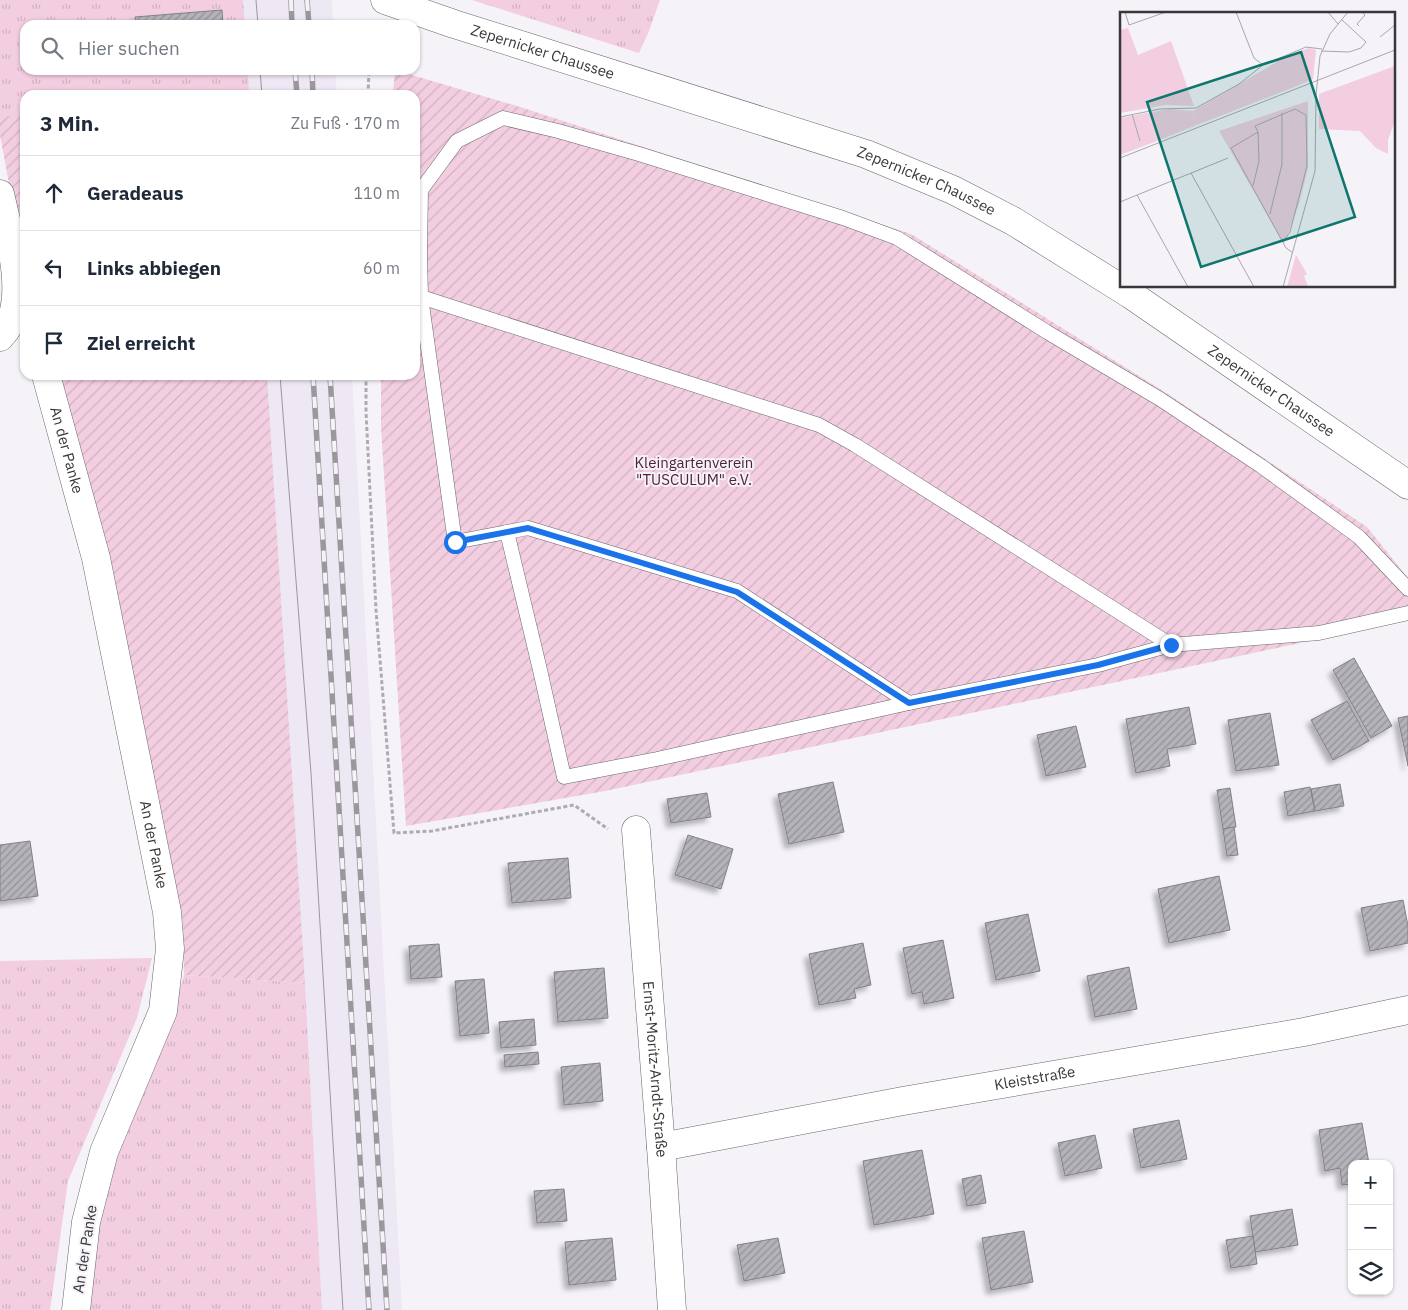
<!DOCTYPE html>
<html lang="de">
<head>
<meta charset="utf-8">
<style>
	:root { --surface:#fff; --page:#f6f6f7; --text:#1f2937; --muted:#747a83; --line:#e0e1e3 }
	body { margin:0; font-family:"IBM Plex Sans",sans-serif; background:var(--page); color:var(--text) }
	.controls { position:absolute; right:15px; bottom:15px; display:grid; overflow:hidden; border-radius:10px; box-shadow:0 1px 4px #0004 }
	.controls button { width:45px; height:45px; display:grid; place-items:center; padding:0; border:0; border-bottom:1px solid var(--line); background:var(--surface); color:var(--text); font:25px sans-serif }
	.stop { position:absolute; width:15px; height:15px; margin:-11px; border:4px solid #1a73e8; border-radius:50%; background:#fff }
	.stop.end { background:#1a73e8; border-color:#fff; box-shadow:0 1px 5px #0008 }
	.list { margin:0; padding:0; list-style:none }
	h2 { display:flex; justify-content:space-between; align-items:center; height:65px; margin:0; padding:0 20px; font-size:21px }
	h2 small { font-size:16px; font-weight:400; color:var(--muted) }
	.list li { display:grid; grid-template-columns:32px 1fr auto; gap:15px; align-items:center; box-sizing:border-box; height:75px; padding:0 20px; border-top:1px solid var(--line) }
	.list b { display:block; font-size:19px; white-space:nowrap }
	.list em { font-size:16px; font-style:normal; color:var(--muted) }
	.icon { flex:none; width:28px; height:28px; fill:none; stroke:currentColor; stroke-width:2; stroke-linecap:round; stroke-linejoin:round }
	.map { position:relative; flex:none; width:1408px; height:1310px; overflow:hidden }
	.search { position:absolute; background:var(--surface); box-shadow:0 1px 4px #0004; left:20px; top:20px; width:400px; height:55px; display:flex; align-items:center; gap:12px; box-sizing:border-box; padding:0 18px; border-radius:15px; color:var(--muted); font-size:19px }
	.panel { position:absolute; background:var(--surface); box-shadow:0 1px 4px #0004; left:20px; top:90px; width:400px; height:290px; border-radius:15px }
	.map>svg:first-child { display:block }
</style>
</head>
<body>
<div class="map">
<svg width="1408" height="1310" viewBox="0 0 1408 1310">
	<defs>
		<pattern id="grass-tufts" width="24" height="20" patternUnits="userSpaceOnUse" patternTransform="scale(1.25)"><rect width="24" height="20" fill="#f2cee0"/><path d="M3 7l-1-3M5 7V3M7 7l1-3M15 17l-1-3M17 17v-4M19 17l1-3" fill="none" stroke="#d0b2c1"/></pattern>
		<pattern id="garden-furrows" width="10" height="10" patternUnits="userSpaceOnUse" patternTransform="scale(1.25)"><rect width="10" height="10" fill="#f2cee0"/><path d="M-1 1l2-2M0 10L10 0M9 11l2-2" fill="none" stroke="#d0b2c1"/></pattern>
		<pattern id="building-hatch" width="6" height="6" patternUnits="userSpaceOnUse" patternTransform="scale(1.25)"><rect width="6" height="6" fill="#b3b3b9"/><path d="M-1 1l2-2M0 6l6-6M5 7l2-2" fill="none" stroke="#939297"/></pattern>
		<filter id="shadow"><feDropShadow dx="-4.5" dy="4.5" stdDeviation="2.5" flood-color="#0004"/></filter>
	</defs>
	<rect width="100%" height="100%" fill="#f5f2f8"/>
	<g fill="#eee7f4">
		<polygon points="243,0 332,0 333,25 245,25"/>
		<polygon points="248,70 335,70 337,95 249,95"/>
		<polygon points="267,375 352,375 402,1310 322,1310 305,983"/>
	</g>
	<g fill="url(#grass-tufts)">
		<polygon points="0,0 243,0 245,25 25,25 25,70 248,70 249,95 25,95 25,116 0,116"/>
		<polygon points="472,0 660,0 649,31 639,53"/>
		<polygon points="152,958 137,1018 68,1181 50,1310 0,1310 0,961"/>
		<polygon points="184,975 305,983 322,1310 88,1310 96,1239 117,1150 136,1104 166,1040"/>
	</g>
	<g fill="url(#garden-furrows)">
		<polygon points="395,70 517,106 911,234 1168,394 1367,527 1408,578 1408,620 605,791 406,826 381,427 381,375 415,375 415,95 393,95"/>
		<polygon points="0,116 25,116 25,261 17,227 0,135"/>
		<polygon points="53,375 267,375 305,983 184,975 183,923 164,859"/>
	</g>
	<g fill="url(#building-hatch)" stroke="#818186" filter="url(#shadow)">
		<polygon points="222,10 223,25 136,25 135,17"/>
		<polygon points="1354,658 1392,726 1371,738 1333,670"/>
		<polygon points="1347,701 1369,741 1333,760 1311,720"/>
		<polygon points="1189,707 1196,744 1167,749 1170,766 1136,773 1126,719"/>
		<polygon points="1270,713 1279,765 1236,771 1228,720"/>
		<polygon points="1408,716 1408,766 1398,718"/>
		<polygon points="1076,726 1086,767 1046,776 1037,735"/>
		<polygon points="833,782 844,832 789,844 778,794"/>
		<polygon points="1340,784 1344,806 1315,811 1311,789"/>
		<polygon points="1310,787 1315,811 1288,816 1284,792"/>
		<polygon points="1230,788 1236,827 1223,829 1217,790"/>
		<polygon points="707,793 711,817 671,823 667,799"/>
		<polygon points="1234,827 1238,855 1227,856 1223,829"/>
		<polygon points="688,835 733,849 721,889 675,875"/>
		<polygon points="30,841 38,896 0,901 0,845"/>
		<polygon points="568,858 571,898 512,903 508,863"/>
		<polygon points="1219,876 1230,930 1169,943 1158,889"/>
		<polygon points="1403,900 1408,926 1408,943 1370,951 1361,908"/>
		<polygon points="1028,914 1040,971 996,980 985,923"/>
		<polygon points="943,940 954,998 924,1004 922,992 912,994 903,948"/>
		<polygon points="863,943 871,985 854,989 856,998 819,1005 809,954"/>
		<polygon points="439,944 442,977 411,979 409,946"/>
		<polygon points="1129,967 1137,1009 1095,1017 1087,976"/>
		<polygon points="604,968 608,1018 558,1022 554,972"/>
		<polygon points="484,979 489,1033 460,1036 455,981"/>
		<polygon points="534,1019 536,1045 501,1048 499,1022"/>
		<polygon points="538,1052 539,1064 505,1067 504,1055"/>
		<polygon points="600,1063 603,1101 564,1105 561,1067"/>
		<polygon points="1179,1120 1187,1159 1141,1168 1133,1129"/>
		<polygon points="1362,1123 1369,1164 1352,1164 1352,1184 1342,1185 1340,1168 1325,1171 1319,1130"/>
		<polygon points="1095,1135 1102,1168 1065,1176 1058,1143"/>
		<polygon points="922,1150 934,1214 874,1225 863,1161"/>
		<polygon points="981,1175 986,1203 967,1206 962,1179"/>
		<polygon points="564,1189 567,1221 537,1223 534,1191"/>
		<polygon points="1292,1209 1298,1245 1255,1252 1250,1216"/>
		<polygon points="1024,1231 1033,1282 991,1290 982,1238"/>
		<polygon points="1253,1236 1257,1264 1231,1268 1226,1240"/>
		<polygon points="612,1238 616,1280 569,1285 565,1242"/>
		<polygon points="778,1238 785,1273 744,1281 737,1245"/>
	</g>
	<g fill="none" stroke-linecap="round" stroke-linejoin="round">
		<g stroke="#69676c" stroke-width="15">
			<g id="lane">
				<polyline points="421,297 819,425 855,445 1171,645"/>
				<polyline points="507,532 528,528 737,591 909,703"/>
				<polyline points="1408,589 1359,537 1261,466 1160,399 1047,332 897,238 843,218 639,154 558,131 503,118 457,141 421,190 420,253 421,297 455,542 507,532 540,670 564,777 657,759 909,703 1098,665 1171,645 1319,633 1408,613"/>
			</g>
		</g>
		<g stroke="#69676c" stroke-width="29">
			<g id="street">
				<path d="M0 194C8 230 28 295 7 328 5 332 2 334 0 337"/>
				<path id="s1" d="M46 375 96 558 167 912 170 949 163 1011 104 1152 86 1222 76 1310"/>
				<path id="s2" d="M636 830 661 1147 672 1310"/>
				<path id="s3" d="M661 1147 903 1101 1304 1032 1408 1010"/>
			</g>
		</g>
		<g stroke="#69676c" stroke-width="29">
			<g id="secondary">
				<path id="s4" d="M385 0 454 24 866 154 953 190 1013 221 1130 294 1408 485"/>
			</g>
		</g>
		<g stroke="#aeacb0" stroke-width="3" stroke-dasharray="4 2.5" stroke-linecap="butt">
			<polyline points="368,95 369,70"/>
			<polyline points="366,375 366,412 376,610 394,833 432,831 574,805 608,829"/>
		</g>
		<use href="#lane" stroke="#fff" stroke-width="14"/>
		<use href="#street" stroke="#fff" stroke-width="28"/>
		<use href="#secondary" stroke="#fff" stroke-width="28"/>
		<g stroke="#9a989d" stroke-width="1">
			<polyline points="256,0 258,25"/>
			<polyline points="260,70 262,95"/>
			<polyline points="280,375 311,773 343,1310"/>
		</g>
		<g stroke="#9a989d" stroke-width="5.5">
			<g id="rail">
				<polyline points="291,0 292,25"/>
				<polyline points="307,0 309,25"/>
				<polyline points="295,70 297,95"/>
				<polyline points="312,70 313,95"/>
				<polyline points="313,375 369,1310"/>
				<polyline points="330,375 387,1310"/>
			</g>
		</g>
		<use href="#rail" stroke="#f5f2f8" stroke-width="4" stroke-dasharray="11" stroke-linecap="butt"/>
	</g>
	<g fill="none" stroke-linecap="round" stroke-linejoin="round">
		<polyline stroke="#1a73e8" stroke-width="6" points="455,542 528,528 737,592 909,703 1098,665 1171,645"/>
	</g>
	<g text-anchor="middle" stroke-width="4" stroke-linejoin="round" paint-order="stroke">
		<g font-size="15" fill="#383739" stroke="#f5f2f8">
			<text dy="5" stroke="none"><textPath href="#s4" startOffset="166">Zepernicker Chaussee</textPath></text>
			<text dy="5" stroke="none"><textPath href="#s4" startOffset="571">Zepernicker Chaussee</textPath></text>
			<text dy="5" stroke="none"><textPath href="#s4" startOffset="976">Zepernicker Chaussee</textPath></text>
			<text dy="5" stroke="none"><textPath href="#s1" startOffset="78">An der Panke</textPath></text>
			<text dy="5" stroke="none"><textPath href="#s1" startOffset="482">An der Panke</textPath></text>
			<text dy="5" stroke="none"><textPath href="#s2" startOffset="240">Ernst-Moritz-Arndt-Straße</textPath></text>
			<text dy="5" stroke="none"><textPath href="#s3" startOffset="380">Kleiststraße</textPath></text>
			<text transform="translate(85 1249) rotate(-81)" y="5">An der Panke</text>
		</g>
		<g font-size="15" fill="#51223d" stroke="#f5f2f8">
			<text x="694" y="468">Kleingartenverein<tspan x="694" dy="17">"TUSCULUM" e.V.</tspan></text>
		</g>
	</g>
	<g transform="translate(1120 12)">
		<rect width="275" height="275" fill="#f5f2f8"/>
		<path d="M8 16 18 43 51 29 74 94 45 93 0 101V18ZM189 36 196 38 193 67 177 74 167 44ZM275 54V108L268 128V142L256 136 240 119 199 117V82ZM50 97 73 99 77 113 37 129 27 101ZM176 243 187 262 184 264 188 275H167Z" fill="#f2cee0"/>
		<path d="M167 44 177 74 77 113 73 99ZM188 89V156L179 192 164 232 99 119ZM27 101 37 129 0 143V106Z" fill="#f2cee0"/>
		<path d="M17 55 22 63 6 72 1 64Z" fill="#f2cee0"/>
		<path fill="none" stroke="#a9a7ac" stroke-width="1" d="M5 0 9 13 46 0M116 0 134 46 143 53M208 0 218 12M239 14 237 12 245 3 242 0M260 25 275 13M201 39 229 40 241 36 246 30 222 8M12 102 20 129M0 105 40 97 76 96 119 72 143 53 186 35 202 37M0 146 275 38M71 161 134 275M133 174 139 149 138 120M17 183 68 275M0 190 108 146M150 202 162 152V101M163 230 170 220 187 154 186 103 175 97 135 114 138 120 111 136 166 236 173 241M163 275 195 159 196 83 200 44 210 22 228 0"/>
		<path fill="#0f766e" fill-opacity="0.15" stroke="#0f766e" stroke-width="2.5" d="M181 40 235 205 81 255 27 90Z"/>
		<rect width="275" height="275" fill="none" stroke="#383739" stroke-width="2.5"/>
	</g>
</svg>
<div class="controls">
<button>+</button>
<button>−</button>
<button><svg class="icon" aria-label="layers" viewBox="0 0 24 24"><path d="M12 4l9 5-9 5-9-5zM3 14l9 5 9-5"/></svg></button>
</div>
<div class="stop" style="left:455px;top:542px"></div>
<div class="stop end" style="left:1171px;top:645px"></div>
<div class="search"><svg class="icon" aria-label="search" viewBox="0 0 24 24"><circle cx="10" cy="10" r="6"/><path d="M15 15l6 6"/></svg>Hier suchen</div>
<section class="panel">
<h2>3 Min.<small>Zu Fuß · 170 m</small></h2>
<ul class="list">
<li><svg class="icon" aria-label="ahead" viewBox="0 0 24 24"><path d="M12 20V5M6 11l6-6 6 6"/></svg><div><b>Geradeaus</b></div><em>110 m</em></li>
<li><svg class="icon" aria-label="left" viewBox="0 0 24 24"><path d="M17 20v-9H6M10 6l-5 5 5 5"/></svg><div><b>Links abbiegen</b></div><em>60 m</em></li>
<li><svg class="icon" aria-label="arrive" viewBox="0 0 24 24"><path d="M6 21V4h12l-3 4 3 4H6"/></svg><div><b>Ziel erreicht</b></div></li>
</ul>
</section>
</div>
</body>
</html>
